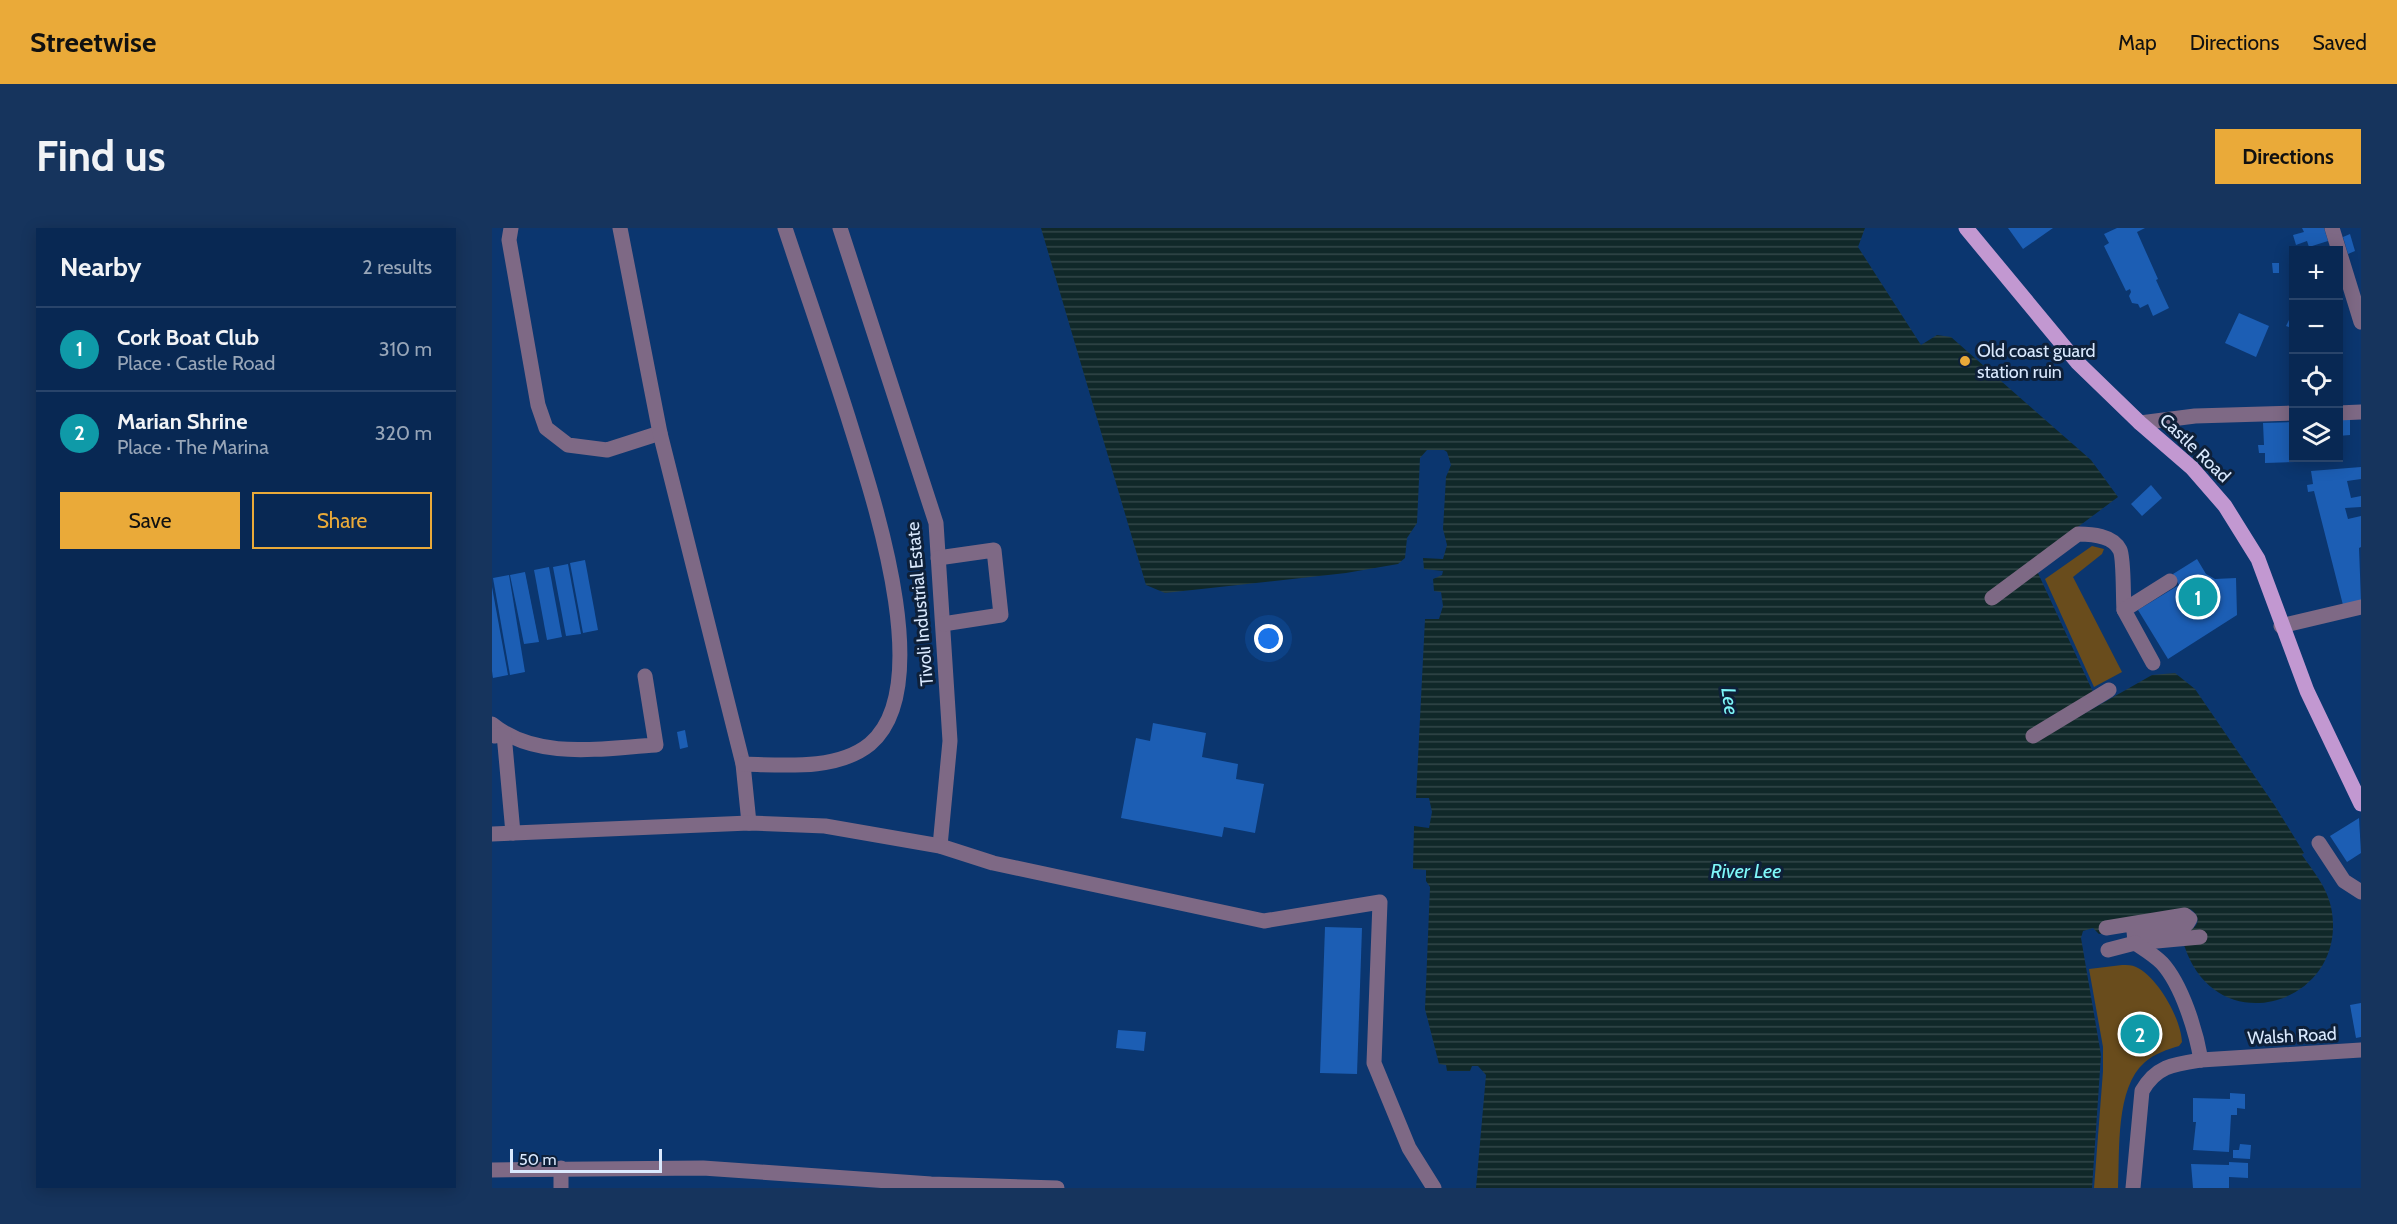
<!DOCTYPE html>
<html lang="en">
<head>
<meta charset="utf-8">
<style>
	:root { --surface:#082853; --page:#16345d; --text:#f1f3f6; --muted:#98a6b8; --line:#29446a; --accent:#eaaa39 }
	body { margin:0; font-family:Cabin,sans-serif; background:var(--page); color:var(--text) }
	.controls { position:absolute; right:18px; top:18px; display:grid; overflow:hidden; border-radius:0px; box-shadow:0 3px 15px #0003 }
	.controls button { width:54px; height:54px; display:grid; place-items:center; padding:0; border:0; border-bottom:2px solid var(--line); background:var(--surface); color:var(--text); font:30px sans-serif }
	.scale { position:absolute; left:18px; bottom:15px; width:152px; box-sizing:border-box; padding-left:6px; border:3px solid #dae9fe; border-top:0; font-size:16px; line-height:21px; white-space:nowrap; color:#dae9fe; -webkit-text-stroke:4px #0e2039; paint-order:stroke }
	.you { position:absolute; left:777px; top:411px; width:21px; height:21px; margin:-15px; border:4px solid #fff; border-radius:50%; background:#1a73e8; box-shadow:0 0 0 9px #1a73e833 }
	.badge { display:grid; place-items:center; width:39px; height:39px; border-radius:50%; background:var(--accent); color:#fff; font-size:20px; font-weight:700 }
	.pin { position:absolute; translate:-50% -50%; border:3px solid #fff; box-shadow:0 2px 6px #0006 }
	.list { margin:0; padding:0; list-style:none }
	h2 { display:flex; justify-content:space-between; align-items:center; height:78px; margin:0; padding:0 24px; font-size:26px }
	h2 small { font-size:20px; font-weight:400; color:var(--muted) }
	.list li { display:grid; grid-template-columns:39px 1fr auto; gap:18px; align-items:center; box-sizing:border-box; height:84px; padding:0 24px; border-top:2px solid var(--line) }
	.list b { display:block; font-size:22px; white-space:nowrap }
	.list p { margin:0; font-size:20px; white-space:nowrap; color:var(--muted) }
	.list em { font-size:20px; font-style:normal; color:var(--muted) }
	.actions { display:flex; gap:12px; padding:18px 24px }
	.actions a { flex:1; padding:14px 0; border:2px solid var(--accent); border-radius:0px; text-align:center; font-size:21px; color:var(--accent) }
	.actions .main { background:var(--accent); color:#111 }
	.icon { flex:none; width:33px; height:33px; fill:none; stroke:currentColor; stroke-width:2; stroke-linecap:round; stroke-linejoin:round }
	.map { position:relative; flex:none; width:1869px; height:960px; overflow:hidden; border-radius:0px }
	header { display:flex; align-items:center; gap:36px; box-sizing:border-box; height:84px; padding:0 30px; background:var(--accent); color:#111 }
	header strong { font-size:28px }
	nav { display:flex; gap:33px; margin-inline-start:auto; font-size:21px }
	.intro { display:flex; align-items:center; justify-content:space-between; box-sizing:border-box; height:144px; padding:0 36px }
	h1 { margin:0; font-size:42px }
	.button { padding:15px 27px; border-radius:0px; background:var(--accent); color:#111; font-size:21px; font-weight:700 }
	main { display:flex; gap:36px; padding:0 36px }
	aside { flex:1; background:var(--surface); border-radius:0px; box-shadow:0 3px 15px #0003 }
	.map>svg:first-child { display:block }
</style>
</head>
<body>
<header>
<strong>Streetwise</strong>
<nav><a>Map</a><a>Directions</a><a>Saved</a></nav>
</header>
<div class="intro"><h1>Find us</h1><a class="button">Directions</a></div>
<main>
<aside>
<h2>Nearby<small>2 results</small></h2>
<ul class="list">
<li><span class="badge" style="background:#0f9aa8">1</span><div><b>Cork Boat Club</b><p>Place · Castle Road</p></div><em>310 m</em></li>
<li><span class="badge" style="background:#0f9aa8">2</span><div><b>Marian Shrine</b><p>Place · The Marina</p></div><em>320 m</em></li>
</ul>
<div class="actions"><a class="main">Save</a><a>Share</a></div>
</aside>
<div class="map">
<svg width="1869" height="960" viewBox="0 0 1869 960">
	<defs>
		<pattern id="water-rules" width="6" height="5" patternUnits="userSpaceOnUse" patternTransform="scale(1.5)"><rect width="6" height="5" fill="#102829"/><path d="M0 2.5h6" fill="none" stroke="#324749"/></pattern>
	</defs>
	<rect width="100%" height="100%" fill="#0b366f"/>
	<g fill="#694c1c">
		<polygon points="1600,318 1612,321 1610,326 1581,349 1630,444 1602,459 1553,351"/>
		<path d="M1630 737C1635 737 1640 737 1644 739 1666 749 1689 791 1690 814L1687 818C1676 821 1662 826 1653 834 1623 860 1628 923 1626 960H1602L1611 843V819L1597 741Z"/>
	</g>
	<path fill="url(#water-rules)" d="M549 0H1373L1366 19 1429 117 1445 107 1459 109 1599 232 1626 269 1555 322 1545 343 1602 466 1544 513 1660 447 1683 445 1703 461 1783 578 1812 625 1810 627C1821 643 1835 659 1839 679 1859 774 1725 819 1692 717L1698 702C1709 697 1707 686 1698 681L1662 695 1607 706 1601 700 1591 703 1589 710 1609 827 1600 960H984L994 847 986 838H980L978 843H955L954 837 947 836 933 781 938 659 934 653V642L921 641 922 598 937 600 940 584 937 570H924L933 391H947L951 378 949 364 942 363 941 351 950 347 951 343 932 341 931 330 951 331 955 317 951 301 954 249 959 237 955 224 952 222H935L928 230 925 295 915 310 913 330 906 336 854 345 673 365 654 357Z"/>
	<g fill="#1c5eb4">
		<polygon points="1516,0 1561,0 1531,21"/>
		<polygon points="1625,0 1653,0 1645,4 1666,51 1664,52 1677,80 1661,88 1656,76 1648,80 1646,76 1640,75 1637,68 1639,64 1638,61 1634,63 1612,18 1617,15 1612,6"/>
		<polygon points="1810,0 1832,0 1836,13 1817,19 1815,13 1804,17 1801,7 1812,4"/>
		<polygon points="1858,6 1863,23 1856,26 1851,9"/>
		<polygon points="1780,35 1787,35 1787,45 1781,45"/>
		<polygon points="1802,82 1802,101 1794,98"/>
		<polygon points="1747,85 1777,98 1764,129 1733,115"/>
		<polygon points="1846,191 1858,191 1858,207 1846,208"/>
		<polygon points="1801,194 1803,234 1773,235 1773,225 1767,225 1766,217 1772,217 1771,195"/>
		<polygon points="1811,230 1827,230 1827,233 1812,233"/>
		<polygon points="1869,239 1869,251 1855,253 1859,270 1869,268 1869,279 1853,280 1856,291 1869,288 1869,319 1867,320 1869,373 1851,377 1822,263 1816,264 1815,257 1821,256 1819,243"/>
		<polygon points="1659,257 1670,270 1650,288 1639,276"/>
		<polygon points="1705,331 1714,346 1723,351 1744,350 1745,387 1676,431 1646,382 1687,357 1681,346"/>
		<polygon points="93,332 106,402 91,405 78,335"/>
		<polygon points="76,336 89,406 74,408 61,339"/>
		<polygon points="57,339 70,409 55,412 42,342"/>
		<polygon points="33,344 47,414 32,416 18,347"/>
		<polygon points="17,347 33,444 18,447 1,350"/>
		<polygon points="0,359 16,447 1,450 0,443"/>
		<polygon points="661,495 714,505 710,529 746,536 744,551 772,556 763,605 732,599 730,609 629,590 644,510 658,513"/>
		<polygon points="193,502 196,519 188,521 185,504"/>
		<polygon points="1867,590 1869,625 1855,634 1838,608"/>
		<polygon points="833,699 870,700 865,846 828,845"/>
		<polygon points="1869,775 1869,809 1864,810 1858,777"/>
		<polygon points="626,802 654,804 652,823 624,820"/>
		<polygon points="1738,865 1753,866 1753,881 1745,880 1745,887 1739,887 1737,924 1701,922 1704,894 1701,894 1701,870 1738,871"/>
		<polygon points="1748,916 1759,917 1758,931 1741,930 1741,922 1747,922"/>
		<polygon points="1737,934 1756,935 1756,950 1737,949 1737,960 1701,960 1699,936 1737,937"/>
	</g>
	<g fill="none" stroke-linecap="round" stroke-linejoin="round">
		<g stroke="#7e6985" stroke-width="15">
			<polyline points="19,0 17,12 46,177 54,200 76,217 115,222 168,205"/>
			<polyline points="128,0 168,205 251,536 257,595"/>
			<polyline points="348,0 444,295 458,513 448,618"/>
			<polyline points="1840,0 1869,94"/>
			<polyline points="1846,185 1869,184"/>
			<polyline points="1648,195 1703,188 1802,185"/>
			<polyline points="446,330 502,322 509,387 451,396"/>
			<path d="M1500 370 1586 306C1599 306 1621 307 1628 322 1632 330 1631 370 1632 382"/>
			<polyline points="1789,398 1869,379"/>
			<polyline points="1661,435 1632,382 1678,353"/>
			<path d="M0 496C45 533 111 520 164 517L153 448"/>
			<polyline points="3,508 12,506 21,605"/>
			<polyline points="1541,508 1617,462"/>
			<path d="M251 536C290 537 345 543 378 516 447 458 378 261 356 189 336 126 314 63 293 0"/>
			<polyline points="0,606 257,595 333,598 448,618 501,635 772,693 888,674 882,835 917,920 942,960"/>
			<polyline points="1827,615 1852,653 1869,664"/>
			<polyline points="1614,700 1693,687 1698,691 1695,696 1642,703 1643,715 1708,709"/>
			<path d="M1616 722 1643 715C1652 721 1662 727 1670 735 1690 757 1704 803 1709 832"/>
			<polyline points="0,942 211,940 439,956 565,960"/>
			<polyline points="69,960 69,940"/>
			<path d="M1641 960 1650 863C1664 838 1682 836 1709 832L1869 822"/>
		</g>
		<polyline stroke="#c298d1" stroke-width="15" points="1474,0 1585,134 1648,195 1700,240 1733,278 1766,331 1815,463 1869,576"/>
	</g>
	<circle fill="#eaaa39" stroke="#0e2039" stroke-width="2" cx="1473" cy="133" r="6"/>
	<g text-anchor="middle" stroke-width="6" stroke-linejoin="round" paint-order="stroke">
		<g font-size="18" fill="#dae9fe" stroke="#0e2039" text-anchor="start">
			<text x="1485" y="129">Old coast guard<tspan x="1485" dy="21">station ruin</tspan></text>
		</g>
		<g font-size="18" fill="#dae9fe" stroke="#0e2039">
			<text transform="translate(1703 220) rotate(44)" y="6">Castle Road</text>
			<text transform="translate(428 376) rotate(-95)" y="6">Tivoli Industrial Estate</text>
			<text transform="translate(1800 808) rotate(-3)" y="6">Walsh Road</text>
		</g>
		<g font-size="20" font-style="italic" fill="#7ef7f9" stroke="#0e2039">
			<text transform="translate(1238 473) rotate(82)" y="7">Lee</text>
			<text x="1254" y="650">River Lee</text>
		</g>
	</g>
</svg>
<div class="controls">
<button>+</button>
<button>−</button>
<button><svg class="icon" aria-label="locate" viewBox="0 0 24 24"><circle cx="12" cy="12" r="6"/><path d="M12 2v4M12 18v4M2 12h4M18 12h4"/></svg></button>
<button><svg class="icon" aria-label="layers" viewBox="0 0 24 24"><path d="M12 4l9 5-9 5-9-5zM3 14l9 5 9-5"/></svg></button>
</div>
<div class="scale">50 m</div>
<div class="you"></div>
<div class="pin badge" style="left:1706px;top:369px;background:#0f9aa8">1</div>
<div class="pin badge" style="left:1648px;top:806px;background:#0f9aa8">2</div>
</div>
</main>
</body>
</html>
